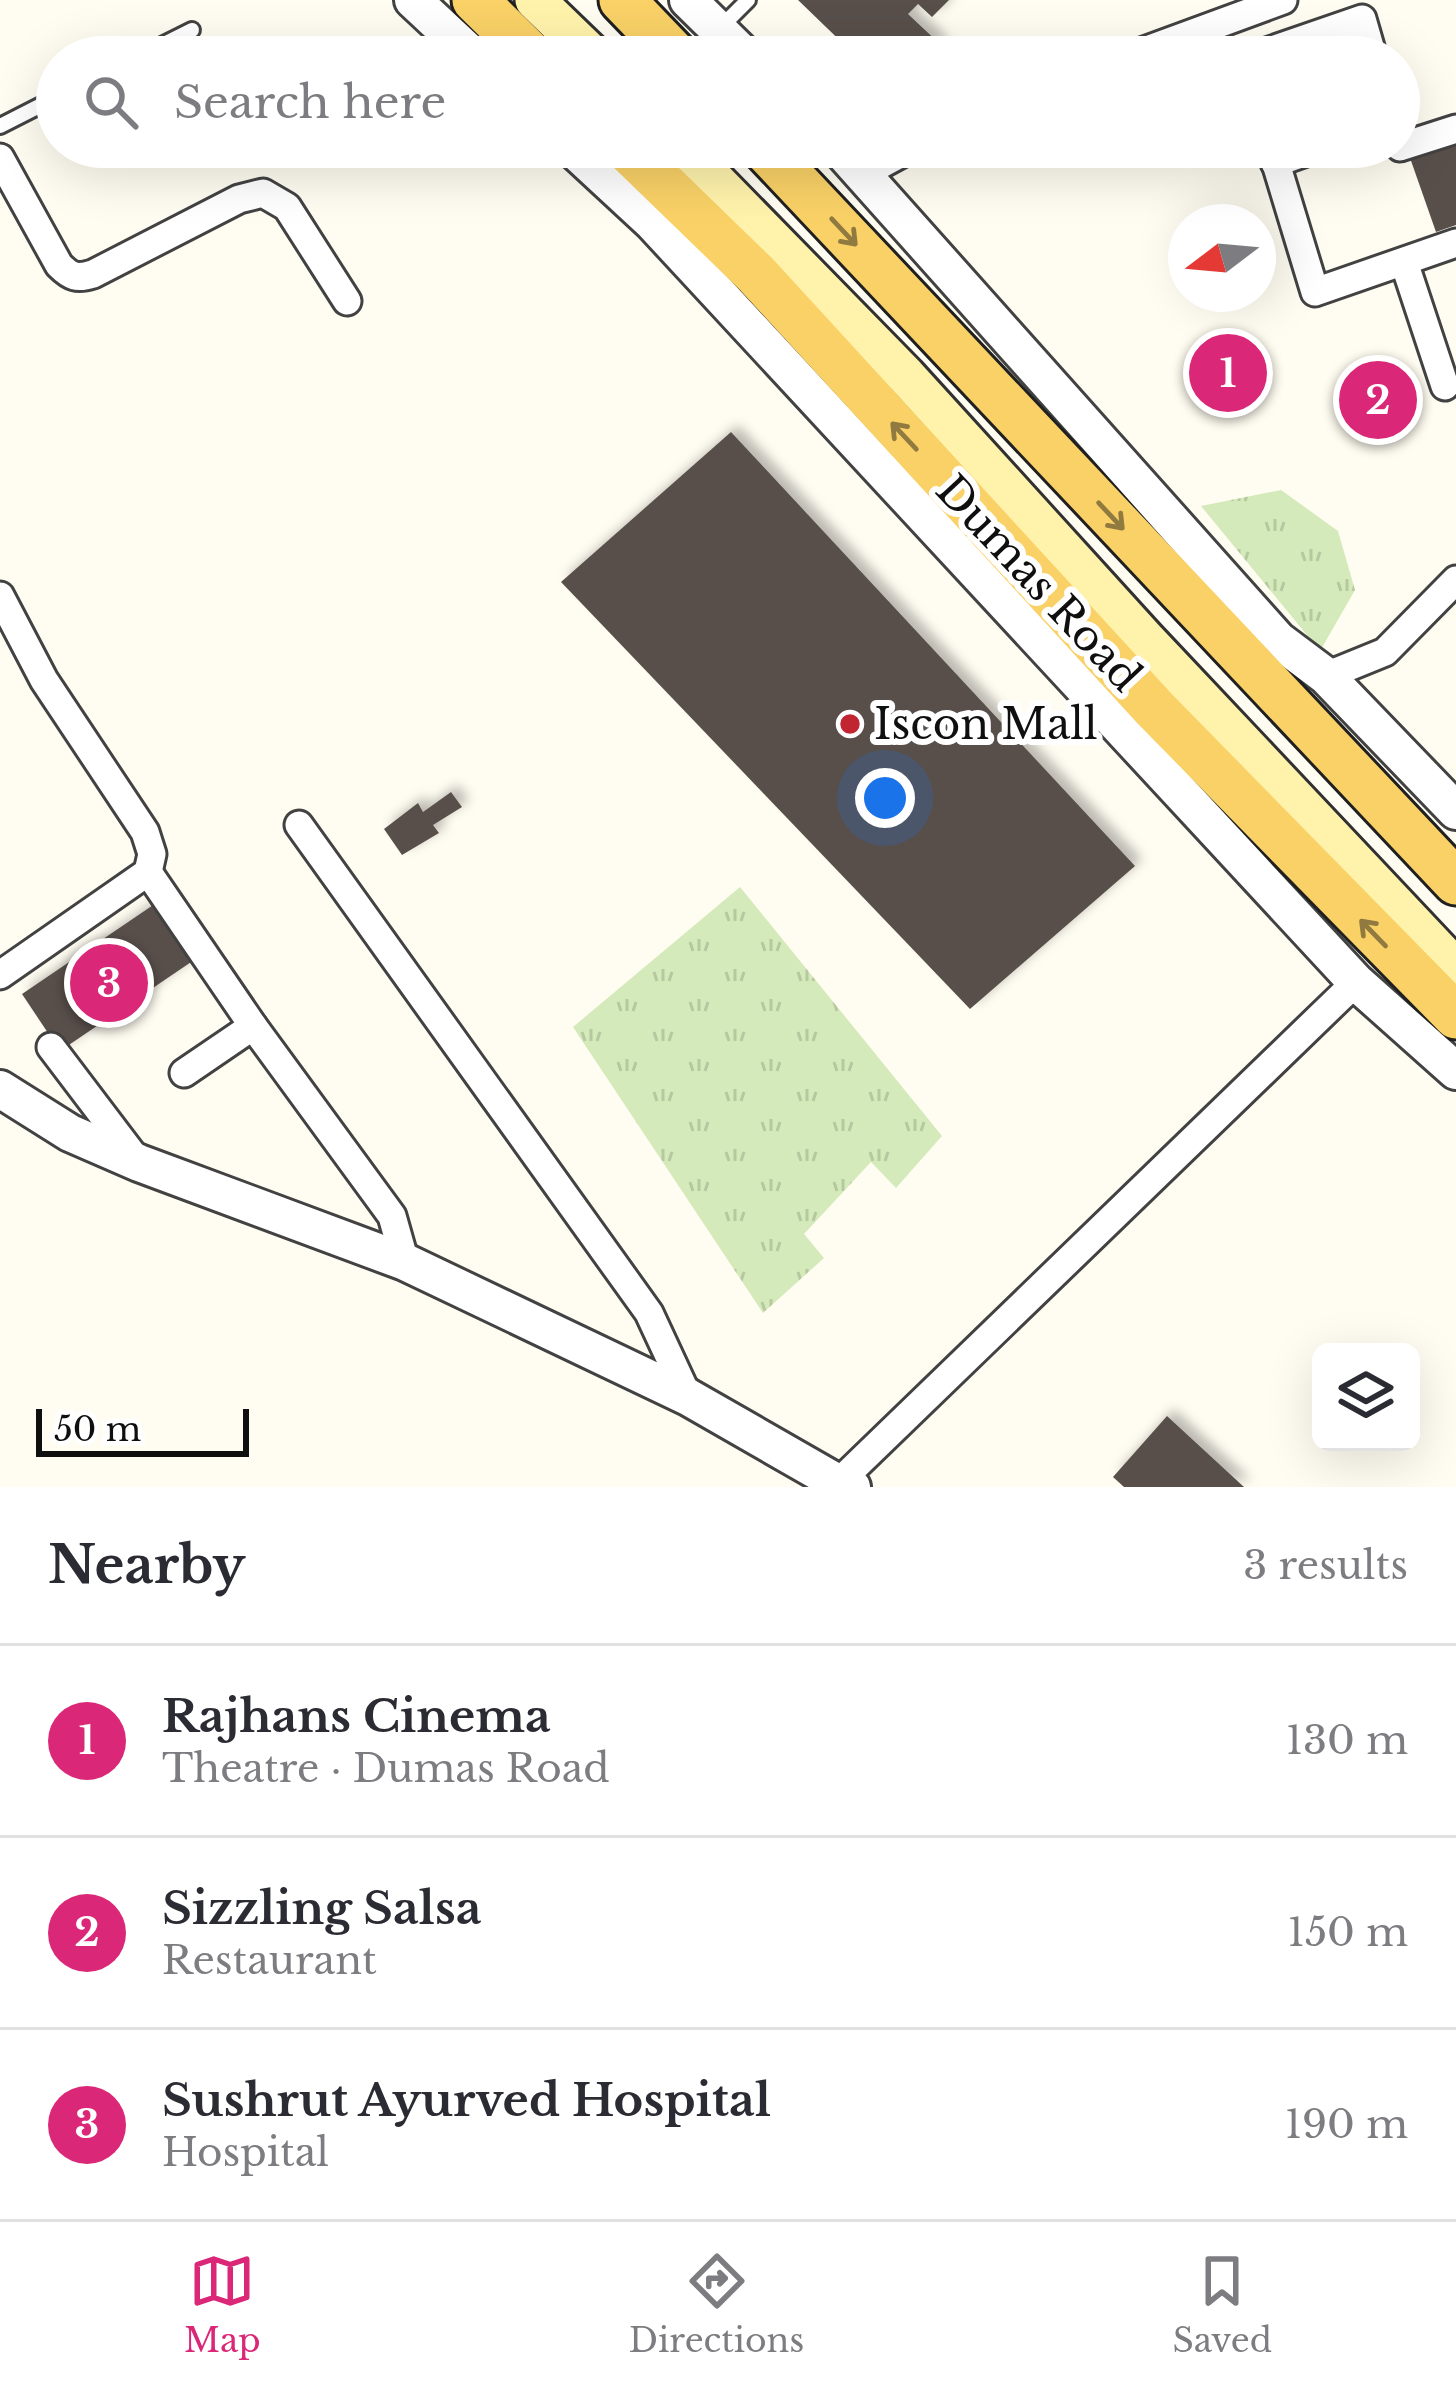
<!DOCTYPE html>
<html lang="en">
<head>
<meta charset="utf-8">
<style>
	:root { --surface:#fff; --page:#f7f7f7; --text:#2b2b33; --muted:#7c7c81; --line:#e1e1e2; --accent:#db2777 }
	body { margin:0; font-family:"Libre Baskerville",serif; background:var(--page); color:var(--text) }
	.controls { position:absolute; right:36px; bottom:36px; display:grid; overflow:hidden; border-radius:18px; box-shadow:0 12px 48px #0002 }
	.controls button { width:108px; height:108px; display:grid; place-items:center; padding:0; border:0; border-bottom:3px solid var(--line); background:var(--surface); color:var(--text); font:60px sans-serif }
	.compass { position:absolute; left:1168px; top:204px; width:108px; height:108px; border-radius:50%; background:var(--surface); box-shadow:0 12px 48px #0002; rotate:254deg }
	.scale { position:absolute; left:36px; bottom:30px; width:213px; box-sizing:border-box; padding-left:12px; border:6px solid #0f0f0f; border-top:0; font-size:33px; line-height:42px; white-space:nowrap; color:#0f0f0f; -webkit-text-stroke:9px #fff; paint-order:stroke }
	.you { position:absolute; left:885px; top:798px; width:42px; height:42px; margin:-30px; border:9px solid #fff; border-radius:50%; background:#1a73e8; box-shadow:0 0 0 18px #1a73e833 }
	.badge { display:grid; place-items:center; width:78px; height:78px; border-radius:50%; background:var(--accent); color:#fff; font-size:39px; font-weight:700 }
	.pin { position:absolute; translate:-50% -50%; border:6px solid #fff; box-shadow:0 3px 12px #0006 }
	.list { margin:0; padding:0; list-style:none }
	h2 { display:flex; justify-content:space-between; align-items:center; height:156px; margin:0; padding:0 48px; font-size:51px }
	h2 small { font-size:39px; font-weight:400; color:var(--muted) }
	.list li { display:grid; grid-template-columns:78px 1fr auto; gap:36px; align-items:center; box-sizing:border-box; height:192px; padding:0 48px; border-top:3px solid var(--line) }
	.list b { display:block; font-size:45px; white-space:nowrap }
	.list p { margin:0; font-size:39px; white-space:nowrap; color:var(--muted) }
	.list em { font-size:39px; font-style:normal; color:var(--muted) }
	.icon { flex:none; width:66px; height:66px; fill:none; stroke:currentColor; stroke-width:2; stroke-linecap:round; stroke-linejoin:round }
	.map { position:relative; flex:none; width:1456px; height:1487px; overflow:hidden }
	.search { position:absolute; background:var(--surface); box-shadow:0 12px 48px #0002; left:36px; right:36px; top:36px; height:132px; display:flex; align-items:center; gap:30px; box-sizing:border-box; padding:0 42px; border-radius:66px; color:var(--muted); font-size:45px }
	.sheet { height:732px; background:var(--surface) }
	nav { display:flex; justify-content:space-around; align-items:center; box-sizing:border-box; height:168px; border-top:3px solid var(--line); background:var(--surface); font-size:33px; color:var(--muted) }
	nav a { display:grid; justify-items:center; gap:6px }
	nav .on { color:var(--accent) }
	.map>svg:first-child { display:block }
</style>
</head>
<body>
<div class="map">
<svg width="1456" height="1487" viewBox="0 0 1456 1487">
	<defs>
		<pattern id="grass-tufts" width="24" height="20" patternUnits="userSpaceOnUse" patternTransform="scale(3)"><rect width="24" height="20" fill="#d5eaba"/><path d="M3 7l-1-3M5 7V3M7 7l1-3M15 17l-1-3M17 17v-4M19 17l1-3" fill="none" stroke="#b6c89f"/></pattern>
		<filter id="shadow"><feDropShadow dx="7" dy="-7" stdDeviation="6" flood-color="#0004"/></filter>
	</defs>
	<rect width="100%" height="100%" fill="#fffcf1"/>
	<g fill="url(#grass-tufts)">
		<polygon points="1281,490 1338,531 1355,590 1320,651 1201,506"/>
		<polygon points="740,887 942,1136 896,1188 871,1162 804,1234 824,1258 763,1313 573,1027"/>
	</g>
	<g fill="#58504b" filter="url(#shadow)">
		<polygon points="798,0 949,0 932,17 918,4 908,14 941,45 930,57 857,57"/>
		<polygon points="1456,139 1456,225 1436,232 1409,155"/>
		<polygon points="731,432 1135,866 970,1009 561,582"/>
		<polygon points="451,792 462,807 433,825 439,833 402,855 384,829 418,803 423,812"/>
		<polygon points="162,899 200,956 60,1051 22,994"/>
		<polygon points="1167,1416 1244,1487 1124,1487 1113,1477"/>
	</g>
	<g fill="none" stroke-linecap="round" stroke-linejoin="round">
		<g stroke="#424242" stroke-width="20">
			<g id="service">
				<polyline points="718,30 748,0"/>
				<polyline points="138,57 192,30"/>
				<polyline points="0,126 57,97"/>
			</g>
		</g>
		<g stroke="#424242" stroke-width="33">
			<g id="minor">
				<polyline points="1128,57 1283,0"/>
				<polyline points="1252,57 1362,19 1373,57"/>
				<polyline points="1399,143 1400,147 1456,129"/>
				<polyline points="1271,147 1315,292 1456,243"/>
				<path d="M0 158 59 265C71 277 77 279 93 274L239 199 263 193 287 207 347 301"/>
				<polyline points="1275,163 1320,147"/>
				<polyline points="865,173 913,147"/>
				<polyline points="1404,262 1445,386"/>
				<polyline points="0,596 44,680 145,832 152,854 148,872 0,975"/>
				<polyline points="1326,676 1385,652 1456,580"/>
				<polyline points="299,825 649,1313 688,1397"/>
				<polyline points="148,872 253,1026 392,1216 405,1262"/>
				<polyline points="51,1047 139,1163"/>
				<polyline points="184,1073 253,1026"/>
				<polyline points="838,1483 1356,982"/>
			</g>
		</g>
		<g stroke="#424242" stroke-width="42">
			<g id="tertiary">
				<polyline points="413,0 474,57"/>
				<polyline points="688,0 746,57"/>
				<polyline points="571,147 652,222 1356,982 1456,1071"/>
				<polyline points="838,147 1278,640 1326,676 1456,811"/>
				<polyline points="0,1089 70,1133 139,1163 405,1262 688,1397 838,1483 852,1487"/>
			</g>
		</g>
		<g stroke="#313131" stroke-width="45">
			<g id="secondary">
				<polyline points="535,0 594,57"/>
				<polyline points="682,147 906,376 1145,639 1456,969"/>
			</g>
		</g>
		<g stroke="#202020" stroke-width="51">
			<g id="primary">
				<polyline points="475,0 533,57"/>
				<polyline points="622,0 677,57"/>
				<polyline points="625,147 756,274 1154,708 1456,1016"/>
				<polyline points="763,147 1456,882"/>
			</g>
		</g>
		<use href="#service" stroke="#fff" stroke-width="14"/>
		<use href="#minor" stroke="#fff" stroke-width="27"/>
		<use href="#tertiary" stroke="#fff" stroke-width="36"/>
		<use href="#secondary" stroke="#fff3ac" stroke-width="39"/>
		<use href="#primary" stroke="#f9d167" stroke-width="45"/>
	</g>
	<defs><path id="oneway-shaft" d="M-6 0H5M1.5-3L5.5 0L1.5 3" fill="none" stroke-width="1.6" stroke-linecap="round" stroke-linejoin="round" transform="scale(3)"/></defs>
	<g stroke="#907a3f">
		<use href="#oneway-shaft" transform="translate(844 232) rotate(47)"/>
		<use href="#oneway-shaft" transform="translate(904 436) rotate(-133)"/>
		<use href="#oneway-shaft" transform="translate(1111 516) rotate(47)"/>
		<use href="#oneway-shaft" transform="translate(1373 933) rotate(-134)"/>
	</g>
	<circle fill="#c22532" stroke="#fff" stroke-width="4.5" cx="850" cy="724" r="12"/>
	<g text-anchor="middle" stroke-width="12" stroke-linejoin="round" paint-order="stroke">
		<g font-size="42" fill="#0f0f0f" stroke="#fff">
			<text transform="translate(1039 583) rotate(47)" y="15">Dumas Road</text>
		</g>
		<g font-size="42" fill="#0f0f0f" stroke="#fff" text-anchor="start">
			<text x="874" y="739">Iscon Mall</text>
		</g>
	</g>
</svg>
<div class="controls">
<button><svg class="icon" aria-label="layers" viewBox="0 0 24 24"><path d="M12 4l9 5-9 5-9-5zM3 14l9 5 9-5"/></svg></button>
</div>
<svg class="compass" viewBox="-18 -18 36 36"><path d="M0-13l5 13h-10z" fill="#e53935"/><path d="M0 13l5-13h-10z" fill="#7c7c81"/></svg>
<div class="scale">50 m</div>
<div class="you"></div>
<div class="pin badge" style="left:1228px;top:373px">1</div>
<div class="pin badge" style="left:1378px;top:400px">2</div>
<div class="pin badge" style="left:109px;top:983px">3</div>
<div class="search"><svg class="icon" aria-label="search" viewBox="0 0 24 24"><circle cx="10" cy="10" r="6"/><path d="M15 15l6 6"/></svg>Search here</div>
</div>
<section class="sheet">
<h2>Nearby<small>3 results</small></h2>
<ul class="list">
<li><span class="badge">1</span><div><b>Rajhans Cinema</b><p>Theatre · Dumas Road</p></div><em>130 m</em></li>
<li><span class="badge">2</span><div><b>Sizzling Salsa</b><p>Restaurant</p></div><em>150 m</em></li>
<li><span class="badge">3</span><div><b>Sushrut Ayurved Hospital</b><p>Hospital</p></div><em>190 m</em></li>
</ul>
</section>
<nav>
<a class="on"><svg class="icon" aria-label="map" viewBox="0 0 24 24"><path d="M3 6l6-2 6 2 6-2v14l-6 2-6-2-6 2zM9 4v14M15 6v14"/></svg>Map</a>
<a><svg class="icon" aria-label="directions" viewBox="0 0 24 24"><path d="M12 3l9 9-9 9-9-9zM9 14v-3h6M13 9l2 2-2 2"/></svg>Directions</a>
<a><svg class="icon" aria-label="saved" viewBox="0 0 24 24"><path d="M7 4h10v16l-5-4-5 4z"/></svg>Saved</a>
</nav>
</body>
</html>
